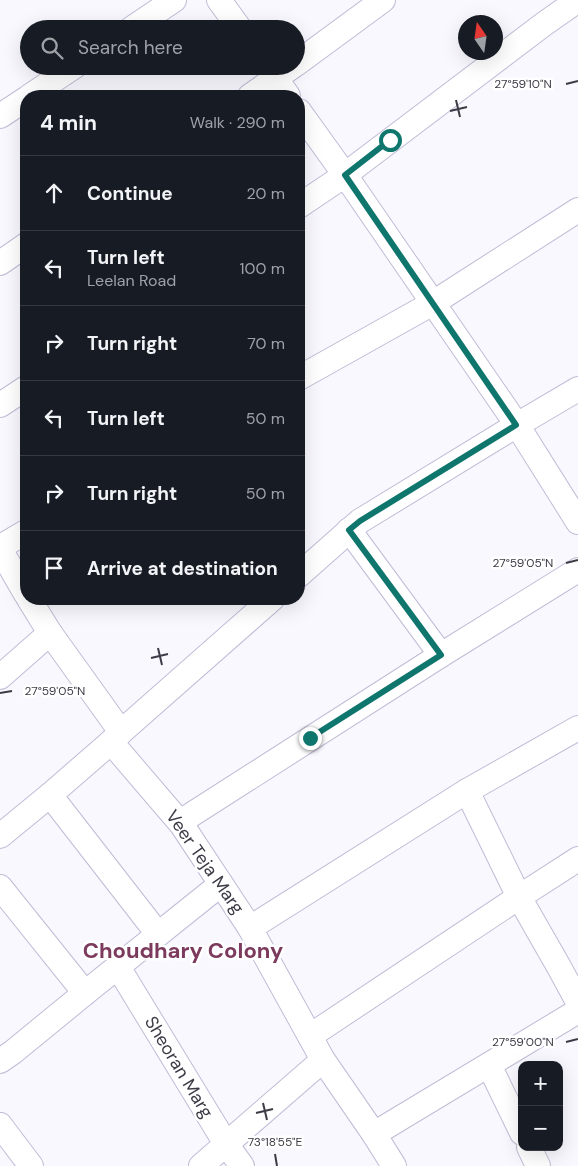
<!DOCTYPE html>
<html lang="en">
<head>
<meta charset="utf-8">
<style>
	:root { --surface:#171b24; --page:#242831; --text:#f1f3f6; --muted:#9ea1a6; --line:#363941 }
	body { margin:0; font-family:"DM Sans",sans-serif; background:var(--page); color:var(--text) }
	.controls { position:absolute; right:15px; bottom:15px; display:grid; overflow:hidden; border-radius:10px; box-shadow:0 5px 20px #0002 }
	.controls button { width:45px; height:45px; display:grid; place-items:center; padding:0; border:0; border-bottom:1px solid var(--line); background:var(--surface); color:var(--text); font:25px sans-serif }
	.compass { position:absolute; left:458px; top:15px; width:45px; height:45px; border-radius:50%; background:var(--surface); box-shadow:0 5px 20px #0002; rotate:347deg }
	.stop { position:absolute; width:15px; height:15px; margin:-11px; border:4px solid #0f766e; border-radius:50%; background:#fff }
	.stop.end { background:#0f766e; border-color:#fff; box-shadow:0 1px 5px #0008 }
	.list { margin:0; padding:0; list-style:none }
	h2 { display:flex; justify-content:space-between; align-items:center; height:65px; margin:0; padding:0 20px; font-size:21px }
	h2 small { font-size:16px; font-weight:400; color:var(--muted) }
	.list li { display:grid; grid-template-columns:32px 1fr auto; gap:15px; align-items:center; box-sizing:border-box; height:75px; padding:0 20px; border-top:1px solid var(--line) }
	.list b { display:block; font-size:19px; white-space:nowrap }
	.list p { margin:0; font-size:16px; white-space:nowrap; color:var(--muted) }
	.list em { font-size:16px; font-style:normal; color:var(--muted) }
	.icon { flex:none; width:28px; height:28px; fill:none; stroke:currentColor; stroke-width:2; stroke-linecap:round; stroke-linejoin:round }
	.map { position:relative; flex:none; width:578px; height:1166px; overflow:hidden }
	.search { position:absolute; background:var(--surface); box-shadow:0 5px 20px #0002; left:20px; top:20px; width:285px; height:55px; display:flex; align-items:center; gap:12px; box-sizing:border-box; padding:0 18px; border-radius:28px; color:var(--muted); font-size:19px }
	.panel { position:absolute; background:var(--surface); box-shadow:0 5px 20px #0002; left:20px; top:90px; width:285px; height:515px; border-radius:20px }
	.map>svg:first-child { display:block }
</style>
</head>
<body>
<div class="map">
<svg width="578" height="1166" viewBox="0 0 578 1166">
	<rect width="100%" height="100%" fill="#f9f8fe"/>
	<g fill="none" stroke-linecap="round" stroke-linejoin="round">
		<g stroke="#bfbcd6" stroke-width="26">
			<g id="street">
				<polyline points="219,0 240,29"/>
				<polyline points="131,29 174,0"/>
				<polyline points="296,64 383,0"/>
				<polyline points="267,66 288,96"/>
				<polyline points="30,96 75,66"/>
				<polyline points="250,96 293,66"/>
				<polyline points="299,111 345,175 517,425 578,522"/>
				<polyline points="0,116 26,99"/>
				<polyline points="299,206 342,177 544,24 578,0"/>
				<polyline points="0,263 26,245"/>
				<polyline points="299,378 433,303 578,210"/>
				<polyline points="0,405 26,388"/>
				<polyline points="349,530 441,655"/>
				<polyline points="0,547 26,532"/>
				<polyline points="0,549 26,594"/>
				<polyline points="299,575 360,521 517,425 578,389"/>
				<polyline points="29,599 50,633 121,732 111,742 182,825 250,928 323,1060 374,1134 394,1166"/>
				<polyline points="0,677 50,633"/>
				<polyline points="121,732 272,599"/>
				<polyline points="467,791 519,897 559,967 578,1002"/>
				<polyline points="50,795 158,934"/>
				<polyline points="180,822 441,655 578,570"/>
				<polyline points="0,836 50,795 111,742"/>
				<polyline points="0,887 85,993"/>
				<polyline points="250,928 467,791 578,728"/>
				<polyline points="118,967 226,1144 242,1166"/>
				<polyline points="310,1036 519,897 578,859"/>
				<polyline points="0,1061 13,1052 85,993 221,884"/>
				<polyline points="489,1065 522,1133"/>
				<polyline points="0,1125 31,1166"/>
				<polyline points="374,1134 578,1011"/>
				<polyline points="529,1147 538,1166"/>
				<polyline points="201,1166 323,1060"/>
			</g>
		</g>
		<use href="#street" stroke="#fff" stroke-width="24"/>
	</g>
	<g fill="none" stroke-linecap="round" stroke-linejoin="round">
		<polyline stroke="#0f766e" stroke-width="6" points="310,738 441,655 349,530 360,521 516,425 345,175 390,140"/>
	</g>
	<path fill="none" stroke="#3d3b46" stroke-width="2" d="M566 84 578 81M456 100 460 117M450 111 467 107M566 563 578 560M158 648 162 665M151 658 168 654M0 693 12 691M566 1042 578 1039M263 1103 267 1120M256 1113 273 1109M275 1154 277 1166"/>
	<g text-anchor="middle" stroke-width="5" stroke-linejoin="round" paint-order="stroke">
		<g font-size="18" fill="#3d3b46" stroke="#fff">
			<text transform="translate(205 862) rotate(55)" y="6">Veer Teja Marg</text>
			<text transform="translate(179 1067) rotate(59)" y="6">Sheoran Marg</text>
		</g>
		<g font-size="22" font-weight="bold" fill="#7c3b5d" stroke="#fff">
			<text x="183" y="958">Choudhary Colony</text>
		</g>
	</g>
	<g font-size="12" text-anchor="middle" fill="#3d3b46" stroke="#fff" stroke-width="5" stroke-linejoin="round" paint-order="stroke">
		<text x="523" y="88">27°59'10"N</text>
		<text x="523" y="567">27°59'05"N</text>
		<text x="55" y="695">27°59'05"N</text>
		<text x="523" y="1046">27°59'00"N</text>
		<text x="275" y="1146">73°18'55"E</text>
	</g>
</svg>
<div class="controls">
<button>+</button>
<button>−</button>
</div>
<svg class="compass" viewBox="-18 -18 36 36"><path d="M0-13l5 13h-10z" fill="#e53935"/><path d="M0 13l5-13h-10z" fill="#9ea1a6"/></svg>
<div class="stop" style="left:390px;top:140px"></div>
<div class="stop end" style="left:310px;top:738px"></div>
<div class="search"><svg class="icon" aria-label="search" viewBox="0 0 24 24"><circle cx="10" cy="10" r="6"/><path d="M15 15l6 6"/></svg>Search here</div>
<section class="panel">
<h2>4 min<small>Walk · 290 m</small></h2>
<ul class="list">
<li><svg class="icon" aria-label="ahead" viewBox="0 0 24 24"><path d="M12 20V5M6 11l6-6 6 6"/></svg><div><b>Continue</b></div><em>20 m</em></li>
<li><svg class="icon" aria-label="left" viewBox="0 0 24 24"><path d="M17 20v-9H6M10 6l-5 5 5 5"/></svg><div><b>Turn left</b><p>Leelan Road</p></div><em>100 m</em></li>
<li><svg class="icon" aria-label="right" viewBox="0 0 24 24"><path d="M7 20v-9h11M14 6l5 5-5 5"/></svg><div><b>Turn right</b></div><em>70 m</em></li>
<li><svg class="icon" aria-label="left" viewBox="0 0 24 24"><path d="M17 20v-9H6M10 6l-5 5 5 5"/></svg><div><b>Turn left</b></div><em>50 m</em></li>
<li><svg class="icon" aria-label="right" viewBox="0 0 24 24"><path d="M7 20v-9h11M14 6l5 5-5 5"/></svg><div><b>Turn right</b></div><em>50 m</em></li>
<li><svg class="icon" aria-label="arrive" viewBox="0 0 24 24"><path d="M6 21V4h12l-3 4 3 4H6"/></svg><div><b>Arrive at destination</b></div></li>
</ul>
</section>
</div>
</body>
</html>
